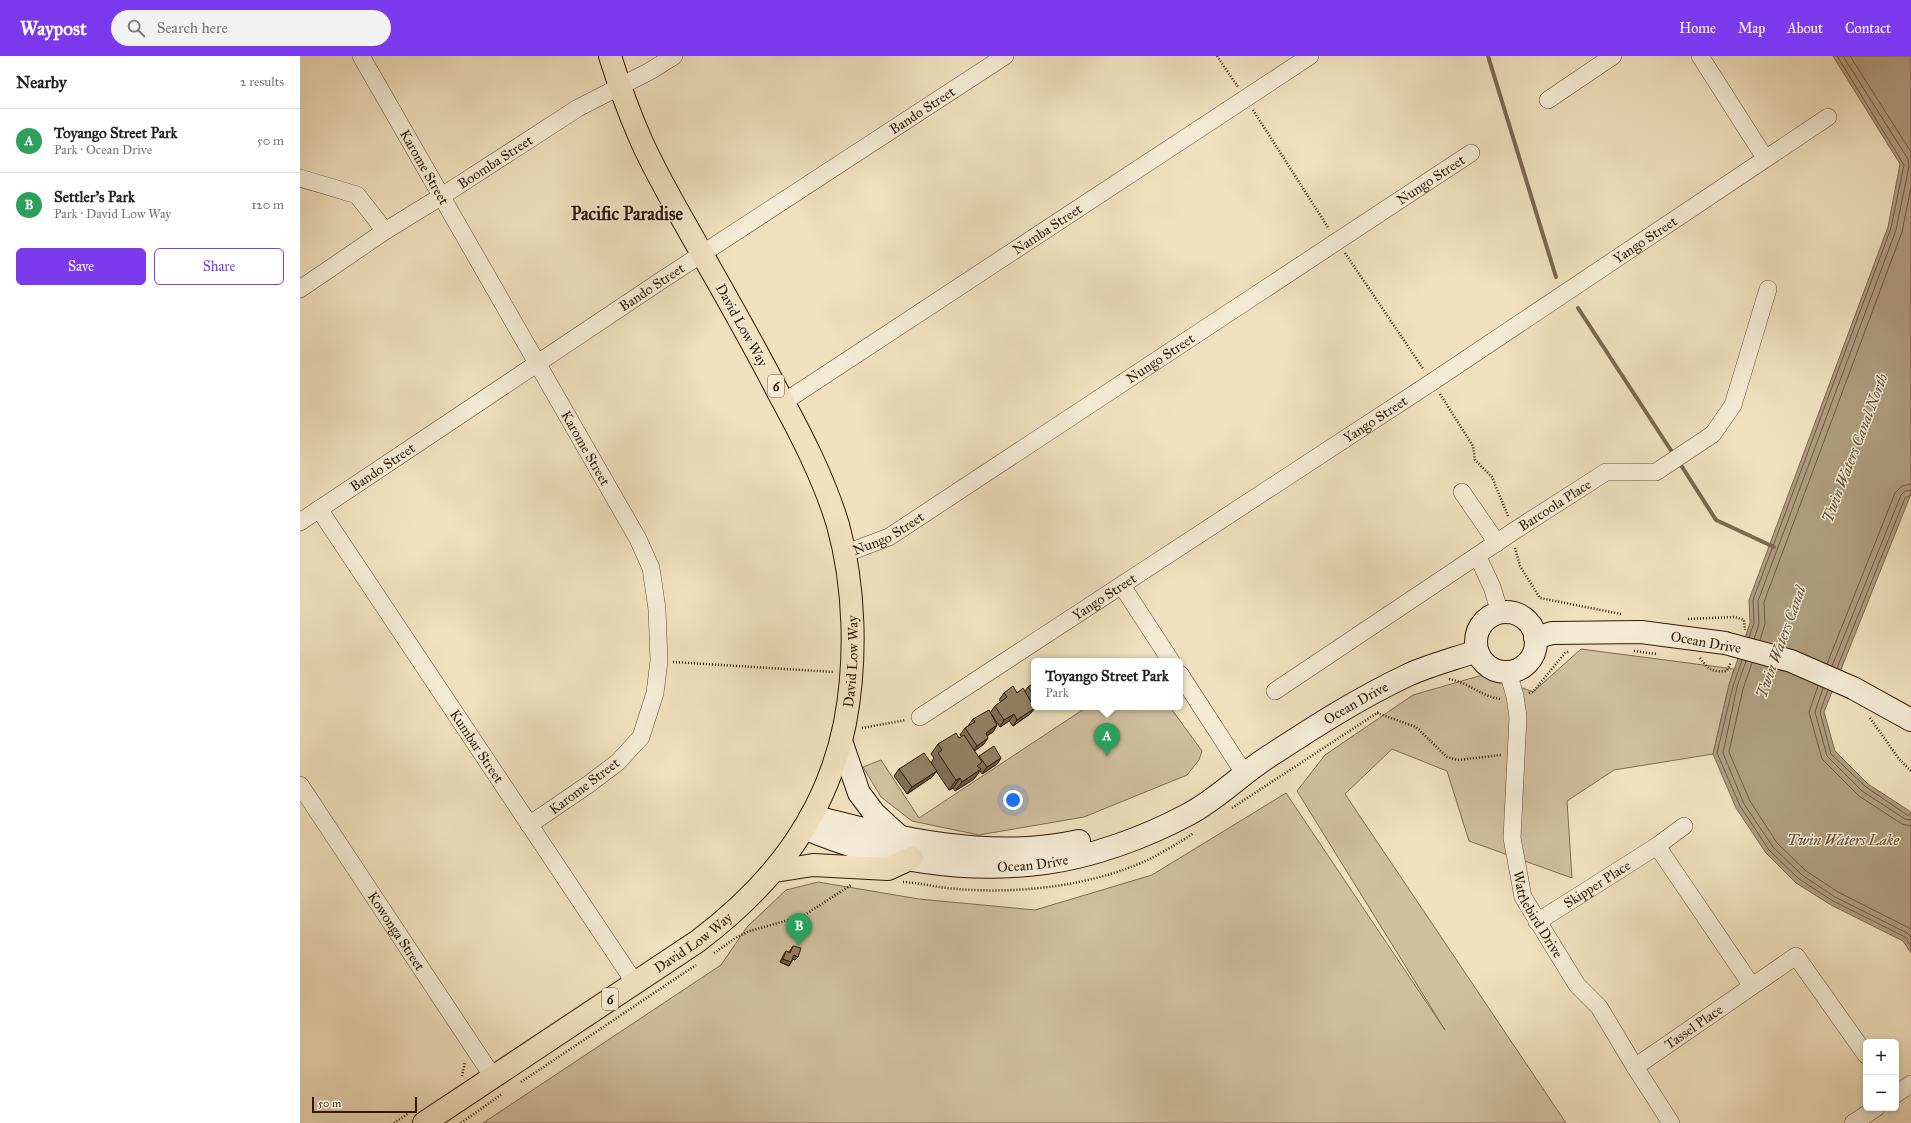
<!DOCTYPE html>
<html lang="en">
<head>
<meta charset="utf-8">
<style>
	:root { --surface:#fff; --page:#f2f2f2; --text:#222; --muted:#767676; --line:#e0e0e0; --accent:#7c3aed }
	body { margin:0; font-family:"IM FELL Great Primer",serif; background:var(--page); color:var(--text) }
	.controls { position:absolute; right:12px; bottom:12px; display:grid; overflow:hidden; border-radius:6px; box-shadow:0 2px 6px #0003 }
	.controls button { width:36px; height:36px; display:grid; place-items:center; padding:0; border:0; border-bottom:1px solid var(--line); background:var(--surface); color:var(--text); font:20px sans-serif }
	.scale { position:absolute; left:12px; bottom:10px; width:105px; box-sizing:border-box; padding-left:4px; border:2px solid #311704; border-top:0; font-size:11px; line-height:14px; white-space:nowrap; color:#311704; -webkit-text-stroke:3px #f5ebd5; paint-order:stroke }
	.you { position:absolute; left:713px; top:744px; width:14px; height:14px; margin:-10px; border:3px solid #fff; border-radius:50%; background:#1a73e8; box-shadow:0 0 0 6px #1a73e833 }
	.badge { display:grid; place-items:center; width:26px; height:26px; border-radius:50%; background:var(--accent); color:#fff; font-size:13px; font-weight:700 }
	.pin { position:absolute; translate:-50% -33px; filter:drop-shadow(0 1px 2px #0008) }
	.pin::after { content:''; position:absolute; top:21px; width:14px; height:12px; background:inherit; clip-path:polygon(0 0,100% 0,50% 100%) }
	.popup { position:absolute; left:731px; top:602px; width:152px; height:52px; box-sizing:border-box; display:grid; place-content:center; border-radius:6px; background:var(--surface); filter:drop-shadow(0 1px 3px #0005); font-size:13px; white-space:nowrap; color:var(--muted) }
	.popup b { font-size:15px; color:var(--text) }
	.popup::after { content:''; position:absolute; left:50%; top:100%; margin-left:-8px; border:8px solid transparent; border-top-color:var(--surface) }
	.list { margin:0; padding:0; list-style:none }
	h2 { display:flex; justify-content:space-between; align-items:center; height:52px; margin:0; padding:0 16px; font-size:17px }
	h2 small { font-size:13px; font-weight:400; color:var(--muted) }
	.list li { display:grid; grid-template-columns:26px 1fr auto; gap:12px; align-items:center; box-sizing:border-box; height:64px; padding:0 16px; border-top:1px solid var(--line) }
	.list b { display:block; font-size:15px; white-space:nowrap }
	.list p { margin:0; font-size:13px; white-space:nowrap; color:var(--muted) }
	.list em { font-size:13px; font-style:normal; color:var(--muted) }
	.actions { display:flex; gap:8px; padding:12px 16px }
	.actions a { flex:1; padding:9px 0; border:1px solid var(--accent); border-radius:6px; text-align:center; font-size:14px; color:var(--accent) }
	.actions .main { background:var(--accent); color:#fff }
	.icon { flex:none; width:22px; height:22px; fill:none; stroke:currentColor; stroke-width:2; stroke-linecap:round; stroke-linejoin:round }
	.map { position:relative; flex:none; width:1611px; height:1067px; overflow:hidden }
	header { display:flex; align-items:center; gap:24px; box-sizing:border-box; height:56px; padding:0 20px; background:var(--accent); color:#fff }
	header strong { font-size:19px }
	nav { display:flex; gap:22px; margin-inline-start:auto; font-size:14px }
	.search { width:280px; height:36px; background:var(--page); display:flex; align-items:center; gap:10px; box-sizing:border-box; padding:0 14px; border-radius:22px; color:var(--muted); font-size:15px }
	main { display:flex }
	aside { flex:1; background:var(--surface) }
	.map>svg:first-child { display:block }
</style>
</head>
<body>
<header>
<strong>Waypost</strong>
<div class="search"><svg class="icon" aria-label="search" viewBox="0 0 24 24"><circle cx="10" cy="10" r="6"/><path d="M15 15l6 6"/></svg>Search here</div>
<nav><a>Home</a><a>Map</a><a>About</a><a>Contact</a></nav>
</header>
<main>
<aside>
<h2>Nearby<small>2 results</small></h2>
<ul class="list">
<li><span class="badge" style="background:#2e9e5b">A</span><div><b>Toyango Street Park</b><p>Park · Ocean Drive</p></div><em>50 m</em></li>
<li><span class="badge" style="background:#2e9e5b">B</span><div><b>Settler's Park</b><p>Park · David Low Way</p></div><em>120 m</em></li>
</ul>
<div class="actions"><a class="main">Save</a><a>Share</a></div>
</aside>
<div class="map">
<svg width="1611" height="1067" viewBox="0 0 1611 1067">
	<rect width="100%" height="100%" fill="#f0e0be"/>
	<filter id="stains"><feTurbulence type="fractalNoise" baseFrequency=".005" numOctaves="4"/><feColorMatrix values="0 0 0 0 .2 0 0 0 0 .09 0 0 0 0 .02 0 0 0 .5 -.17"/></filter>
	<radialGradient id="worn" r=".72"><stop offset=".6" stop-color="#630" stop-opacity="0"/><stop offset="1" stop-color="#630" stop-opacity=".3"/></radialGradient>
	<g fill="#d0be9e" stroke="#806a51">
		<polygon points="1281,593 1434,613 1429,629 1413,698 1314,714 1267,745 1272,822 1169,785 1147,715 1092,693 1045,738 1266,1067 183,1067 421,909 447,871 486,834 518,826 619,843 735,854 852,819 986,737 1145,974 997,735 1025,699 1113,639 1186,618 1233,636"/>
		<polygon points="787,651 870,651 902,695 899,704 887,719 784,761 679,779 612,765 581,741 563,711 581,704 619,762"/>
	</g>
	<polygon fill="#af9c7f" stroke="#7d674e" points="1533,0 1611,0 1611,438 1524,656 1535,695 1568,728 1611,756 1611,897 1603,885 1531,849 1496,827 1466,797 1436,752 1413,698 1429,629 1450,567 1449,544 1588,171 1600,108"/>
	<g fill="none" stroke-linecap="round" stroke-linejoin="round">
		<g stroke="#705a42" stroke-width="1">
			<polyline points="1550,0 1611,96"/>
			<polyline points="1449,581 1454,567 1453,544 1591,172 1604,109 1537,0"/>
			<polyline points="1454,583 1459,568 1458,545 1596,174 1609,110 1608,103 1543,0"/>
			<polyline points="1460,584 1465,568 1464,546 1602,176 1611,131"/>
			<polyline points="1442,604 1433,630 1417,697 1440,750 1469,794 1499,823 1533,845 1605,881 1611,890"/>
			<polyline points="1446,605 1437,631 1423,697 1444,748 1473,791 1502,819 1535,841 1607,877 1611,881"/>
			<polyline points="1452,607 1443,633 1429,696 1450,745 1477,787 1506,815 1538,836 1611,873"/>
			<polyline points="1527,608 1595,437 1602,430 1611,428"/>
			<polyline points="1532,610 1601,439 1605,435 1611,434"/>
			<polyline points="1537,612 1605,442 1611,439"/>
			<polyline points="1518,630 1509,656 1522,703 1559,740 1602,768 1611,770"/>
			<polyline points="1523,632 1515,656 1527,700 1562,735 1605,763 1611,764"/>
			<polyline points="1528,634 1520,656 1531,698 1566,731 1607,759 1611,759"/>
		</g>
		<g stroke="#7d674e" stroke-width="4">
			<polyline points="1188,0 1256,221"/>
			<polyline points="1278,252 1374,399"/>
			<polyline points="1379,406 1416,464 1474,491"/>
		</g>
		<g stroke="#614932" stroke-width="18">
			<g id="street">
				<path id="s1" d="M61 0 338 483 351 512 357 553 359 605 355 637 341 681 318 706 289 728 229 769"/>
				<polyline points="1400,0 1465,102"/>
				<polyline points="1248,44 1313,0"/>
				<polyline points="0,122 57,139 85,175"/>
				<path id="s2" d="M0 233 85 175 142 140 278 52 350 15 374 0"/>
				<path id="s3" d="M484 346 1010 0"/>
				<polyline points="1162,436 1197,487"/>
				<path id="s4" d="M19 453 335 927"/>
				<path id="s5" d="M0 466 362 224 705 0"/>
				<path id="s6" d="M544 498 589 481 1171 97"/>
				<polyline points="1178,501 1192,531 1200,557"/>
				<polyline points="822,530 871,605"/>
				<path id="s7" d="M1208 616 1215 640 1218 661 1212 782 1223 841 1277 929 1299 951 1335 1011 1371 1067"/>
				<polyline points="880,618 944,717"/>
				<path id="s8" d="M975 635 1214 475 1306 416H1356L1413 378 1433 349 1468 233"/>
				<path id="s9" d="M620 661 1132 326 1528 61"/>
				<path id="s10" d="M0 729 193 1021"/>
				<polyline points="1357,790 1452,930"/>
				<path id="s11" d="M1237 866 1357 790 1384 770"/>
				<path id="s12" d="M1335 1011 1496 900 1566 999"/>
				<polyline points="1596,1038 1611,1028"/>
				<polyline points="1553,1067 1576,1052"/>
			</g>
		</g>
		<g stroke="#311704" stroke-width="24">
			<g id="secondary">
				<circle cx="1206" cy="586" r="30"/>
				<polyline points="1235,582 1252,577 1341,576 1425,587"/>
				<polyline points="1553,632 1611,664"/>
				<polyline points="541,685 559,737 574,757 599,780"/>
				<path d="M511 760C598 782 689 805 779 785"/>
				<path id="s13" d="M504 772C578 804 665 818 745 807 792 801 846 781 887 759 916 744 938 721 965 703 1011 673 1057 643 1108 619 1130 609 1154 603 1177 595"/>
			</g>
		</g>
		<g stroke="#311704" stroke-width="24">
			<g id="primary">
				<polyline points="475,815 513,809 588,813 612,802"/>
				<path id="s14" d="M124 1067 398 885C473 828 526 761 545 667 557 604 555 531 538 469 524 423 502 380 479 338 453 287 425 239 397 189 378 155 357 120 341 84 329 57 319 29 310 0"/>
			</g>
		</g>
		<g stroke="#311704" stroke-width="2.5" stroke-dasharray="1 2" stroke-linecap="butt">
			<polyline points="917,0 938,31"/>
			<polyline points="953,54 1029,173"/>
			<polyline points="1045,197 1124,314"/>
			<polyline points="1140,338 1173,390 1175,404 1192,421 1208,460"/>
			<polyline points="1215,492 1220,510 1240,542 1321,558"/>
			<polyline points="1388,563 1435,561 1444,564 1445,574"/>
			<polyline points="1334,595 1356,598"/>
			<path d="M1400 602C1409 614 1411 616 1427 615L1431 606"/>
			<polyline points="373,606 534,616"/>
			<path d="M1149 623C1170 627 1182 641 1201 643"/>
			<polyline points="1229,637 1233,636 1265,597 1270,595"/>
			<polyline points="1077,657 1116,671 1147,701 1158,704 1201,699"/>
			<polyline points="1570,662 1599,703 1611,715"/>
			<polyline points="562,672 606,664"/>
			<polyline points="932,752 1080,655"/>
			<path d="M603 826C622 827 639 832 657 833 721 838 792 830 850 803 865 795 880 786 894 777"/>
			<polyline points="414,897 437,881 450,875 503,860 551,829"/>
			<polyline points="162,1020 165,1006"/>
			<polyline points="221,1026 396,909"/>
			<polyline points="94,1067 109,1057"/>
			<polyline points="161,1067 202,1038"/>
		</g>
		<use href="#street" stroke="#f5ebd5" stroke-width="17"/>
		<use href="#secondary" stroke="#f5ebd5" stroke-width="22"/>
		<use href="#primary" stroke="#f0e0be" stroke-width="22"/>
		<g stroke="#311704" stroke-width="24" stroke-linecap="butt">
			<polyline id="secondary-bridge" points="1425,587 1491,605 1553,632"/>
		</g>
		<use href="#secondary-bridge" stroke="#f5ebd5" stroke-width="22"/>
	</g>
	<g fill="#7f6e57" stroke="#311704">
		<polygon points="734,627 734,651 737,651 734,653 730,658 713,670 709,665 700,671 692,659 697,669 693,676 687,680 684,688 674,695 679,701 679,700 701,702 697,708 682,718 680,715 674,723 655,735 653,732 649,734 636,715 632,721 607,738 594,720 599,713 631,707 634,702 631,698 638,688 659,682 662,681 660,679 665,672 668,670 673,663 690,657 695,650 701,646 699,644 704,637 717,637 725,635 728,631"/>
		<polygon points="493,890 495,904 493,903 489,910 480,906 484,898 486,895 489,896"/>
	</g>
	<g fill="#685a47" stroke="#311704">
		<polygon points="735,651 737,651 734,653 730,658 713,670 717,664 734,652"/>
		<polygon points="714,658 709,665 700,671 704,664"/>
		<polygon points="697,669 693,676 681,683 686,677"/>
		<polygon points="688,682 684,688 672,697 677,690"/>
		<polygon points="701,702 697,708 682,718 687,711"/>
		<polygon points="681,713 674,723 655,735 662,726"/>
		<polygon points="637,715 632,721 607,738 612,731"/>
		<polygon points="660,722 653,732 649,734 656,724"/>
		<polygon points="494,899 498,901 495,904 492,903"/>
		<polygon points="483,903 491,906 489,910 480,906"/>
	</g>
	<g fill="#948065" stroke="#311704">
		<polygon points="734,627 734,640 728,631"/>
		<polygon points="713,630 717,637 723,632 734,651 735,652 717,664 714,658 704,664 695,650 707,641 704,637"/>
		<polygon points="689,654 697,669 686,677 688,682 677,690 665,672 675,666 673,663"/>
		<polygon points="656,677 659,682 664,679 682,706 677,710 681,713 662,726 660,722 656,724 638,697 642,694 638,688"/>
		<polygon points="694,690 701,702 687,711 679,700"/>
		<polygon points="624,697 637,715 612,731 599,713"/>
		<polygon points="493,890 501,892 498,901 494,899 491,906 483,903 486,895 490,897"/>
	</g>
	<g text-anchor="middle" stroke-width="3" stroke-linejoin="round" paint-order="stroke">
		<g fill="#f5ebd5" stroke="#6c5743" stroke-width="1">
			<rect x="468" y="319" width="16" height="22" rx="3"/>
			<rect x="302" y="932" width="16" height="22" rx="3"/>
		</g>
		<g font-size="13" font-weight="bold" fill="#311704">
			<text x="476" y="335">6</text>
			<text x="310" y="948">6</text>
		</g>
		<g font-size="14" fill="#311704" stroke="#f5ebd5">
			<text dy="5" stroke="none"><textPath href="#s5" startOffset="746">Bando Street</textPath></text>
			<text dy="5" stroke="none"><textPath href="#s2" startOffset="233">Boomba Street</textPath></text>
			<text dy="5" stroke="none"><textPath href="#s1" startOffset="128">Karome Street</textPath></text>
			<text dy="5" stroke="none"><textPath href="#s6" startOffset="697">Nungo Street</textPath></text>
			<text dy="5" stroke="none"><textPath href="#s3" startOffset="315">Namba Street</textPath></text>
			<text dy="5" stroke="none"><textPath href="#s9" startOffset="868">Yango Street</textPath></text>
			<text dy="5" stroke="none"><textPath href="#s5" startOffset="423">Bando Street</textPath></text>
			<text transform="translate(442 269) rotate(61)" y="5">David Low Way</text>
			<text dy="5" stroke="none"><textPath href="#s6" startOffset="373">Nungo Street</textPath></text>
			<text dy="5" stroke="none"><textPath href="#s9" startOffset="544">Yango Street</textPath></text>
			<text dy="5" stroke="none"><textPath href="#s1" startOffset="452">Karome Street</textPath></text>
			<text dy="5" stroke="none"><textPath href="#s5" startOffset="99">Bando Street</textPath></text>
			<text dy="5" stroke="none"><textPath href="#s8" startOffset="336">Barcoola Place</textPath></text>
			<text dy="5" stroke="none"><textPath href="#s6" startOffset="49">Nungo Street</textPath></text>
			<text dy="5" stroke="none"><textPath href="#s9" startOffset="220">Yango Street</textPath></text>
			<text transform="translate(1406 586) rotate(10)" y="5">Ocean Drive</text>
			<text dy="5" stroke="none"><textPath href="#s14" startOffset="660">David Low Way</textPath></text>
			<text dy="5" stroke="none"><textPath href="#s13" startOffset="600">Ocean Drive</textPath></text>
			<text dy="5" stroke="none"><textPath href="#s4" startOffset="285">Kumbar Street</textPath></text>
			<text transform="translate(284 730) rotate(-37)" y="5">Karome Street</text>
			<text dy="5" stroke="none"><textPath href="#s13" startOffset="234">Ocean Drive</textPath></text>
			<text dy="5" stroke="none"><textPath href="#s11" startOffset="71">Skipper Place</textPath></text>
			<text dy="5" stroke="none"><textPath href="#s7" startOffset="249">Wattlebird Drive</textPath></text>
			<text dy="5" stroke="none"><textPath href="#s10" startOffset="175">Kowonga Street</textPath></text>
			<text dy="5" stroke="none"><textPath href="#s14" startOffset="324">David Low Way</textPath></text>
			<text dy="5" stroke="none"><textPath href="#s12" startOffset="71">Tassel Place</textPath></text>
		</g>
		<g font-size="15" font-style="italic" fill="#634c35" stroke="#f5ebd5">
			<text transform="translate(1555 392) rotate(-69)" y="5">Twin Waters Canal North</text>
			<text transform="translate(1481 586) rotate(-70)" y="5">Twin Waters Canal</text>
			<text x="1543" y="789">Twin Waters Lake</text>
		</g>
		<g font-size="18" font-weight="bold" fill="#311704" stroke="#f5ebd5">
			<text x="327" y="164">Pacific Paradise</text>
		</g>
	</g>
	<rect width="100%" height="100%" filter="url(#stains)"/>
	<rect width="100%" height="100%" fill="url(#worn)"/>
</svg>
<div class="controls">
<button>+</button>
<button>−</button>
</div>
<div class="scale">50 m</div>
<div class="you"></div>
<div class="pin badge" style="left:807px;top:700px;background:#2e9e5b">A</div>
<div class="popup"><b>Toyango Street Park</b>Park</div>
<div class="pin badge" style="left:499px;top:890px;background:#2e9e5b">B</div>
</div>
</main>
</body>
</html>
